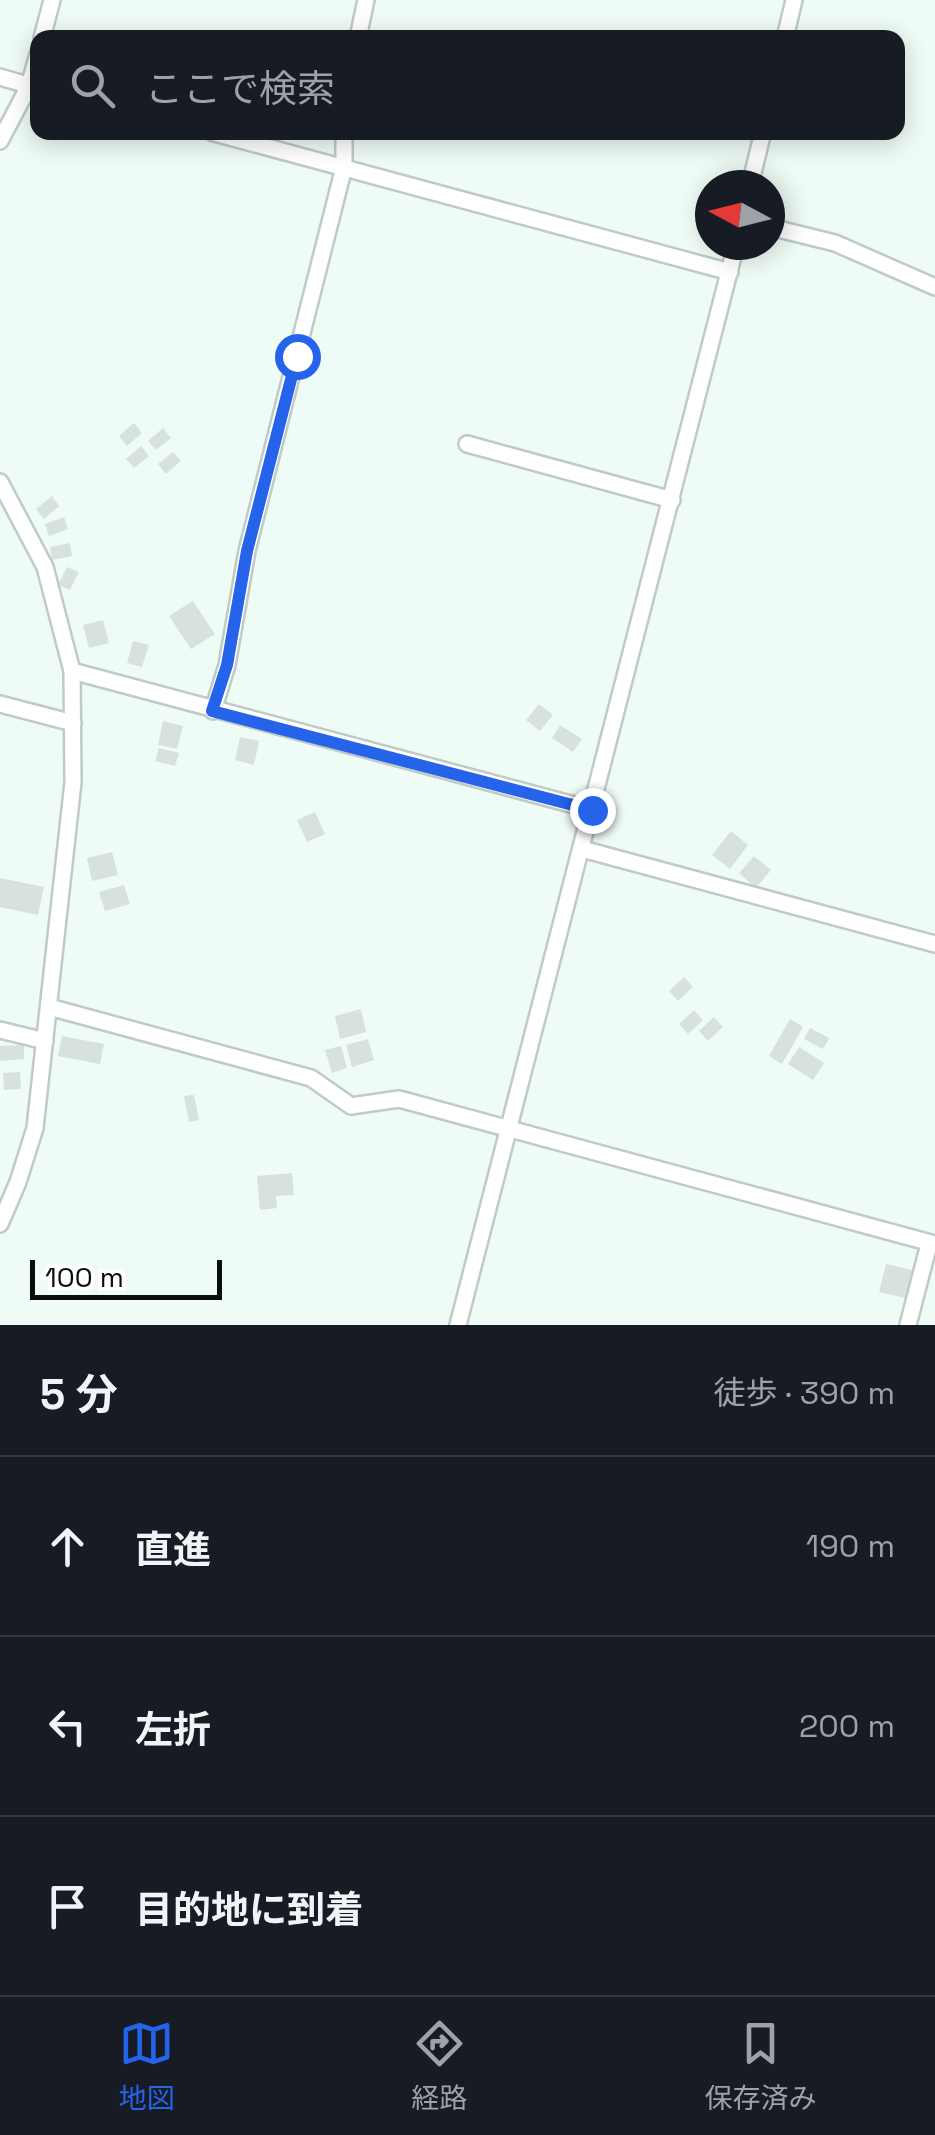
<!DOCTYPE html>
<html lang="ja">
<head>
<meta charset="utf-8">
<style>
	:root { --surface:#171b24; --page:#20242c; --text:#f1f3f6; --muted:#9ea1a6; --line:#363941; --accent:#2563eb }
	body { margin:0; font-family:"Space Grotesk","Noto Sans JP",sans-serif; background:var(--page); color:var(--text) }
	.compass { position:absolute; left:695px; top:170px; width:90px; height:90px; border-radius:50%; background:var(--surface); box-shadow:0 5px 25px #0003; rotate:277deg }
	.scale { position:absolute; left:30px; bottom:25px; width:192px; box-sizing:border-box; padding-left:10px; border:5px solid #090d0b; border-top:0; font-size:28px; line-height:35px; white-space:nowrap; color:#090d0b; -webkit-text-stroke:8px #fff; paint-order:stroke }
	.stop { position:absolute; width:30px; height:30px; margin:-22px; border:8px solid #2563eb; border-radius:50%; background:#fff }
	.stop.end { background:#2563eb; border-color:#fff; box-shadow:0 2px 10px #0008 }
	.list { margin:0; padding:0; list-style:none }
	h2 { display:flex; justify-content:space-between; align-items:center; height:130px; margin:0; padding:0 40px; font-size:42px }
	h2 small { font-size:32px; font-weight:400; color:var(--muted) }
	.list li { display:grid; grid-template-columns:65px 1fr auto; gap:30px; align-items:center; box-sizing:border-box; height:180px; padding:0 40px; border-top:2px solid var(--line) }
	.list b { display:block; font-size:38px; white-space:nowrap }
	.list em { font-size:32px; font-style:normal; color:var(--muted) }
	.icon { flex:none; width:55px; height:55px; fill:none; stroke:currentColor; stroke-width:2; stroke-linecap:round; stroke-linejoin:round }
	.map { position:relative; flex:none; width:935px; height:1325px; overflow:hidden }
	.search { position:absolute; background:var(--surface); box-shadow:0 5px 25px #0003; left:30px; right:30px; top:30px; height:110px; display:flex; align-items:center; gap:25px; box-sizing:border-box; padding:0 35px; border-radius:20px; color:var(--muted); font-size:38px }
	.sheet { height:670px; background:var(--surface) }
	nav { display:flex; justify-content:space-around; align-items:center; box-sizing:border-box; height:140px; border-top:2px solid var(--line); background:var(--surface); font-size:28px; color:var(--muted) }
	nav a { display:grid; justify-items:center; gap:5px }
	nav .on { color:var(--accent) }
	.map>svg:first-child { display:block }
</style>
</head>
<body>
<div class="map">
<svg width="935" height="1325" viewBox="0 0 935 1325">
	<rect width="100%" height="100%" fill="#effcf5"/>
	<g fill="#d6e2db">
		<polygon points="134,423 142,433 127,446 119,436"/>
		<polygon points="163,428 171,438 156,450 148,441"/>
		<polygon points="141,446 149,456 134,468 126,459"/>
		<polygon points="173,452 181,461 166,474 158,464"/>
		<polygon points="52,496 59,506 44,519 36,509"/>
		<polygon points="64,517 68,529 49,536 45,524"/>
		<polygon points="70,543 72,556 52,560 50,547"/>
		<polygon points="67,567 79,572 70,590 58,585"/>
		<polygon points="193,601 215,634 191,649 169,616"/>
		<polygon points="103,620 109,643 89,648 83,625"/>
		<polygon points="133,641 149,645 142,667 127,663"/>
		<polygon points="539,704 553,715 540,731 526,720"/>
		<polygon points="163,721 183,726 177,749 158,745"/>
		<polygon points="560,725 582,739 573,752 552,738"/>
		<polygon points="240,737 259,741 254,765 235,760"/>
		<polygon points="159,748 179,753 175,766 155,761"/>
		<polygon points="315,812 325,834 307,842 297,820"/>
		<polygon points="731,831 748,845 730,869 712,855"/>
		<polygon points="112,852 118,875 92,881 87,858"/>
		<polygon points="754,856 771,870 756,888 739,873"/>
		<polygon points="0,878 44,887 38,915 0,907"/>
		<polygon points="124,885 130,904 105,911 99,892"/>
		<polygon points="684,977 693,987 678,1001 669,991"/>
		<polygon points="361,1009 366,1032 340,1039 335,1016"/>
		<polygon points="694,1010 703,1020 688,1034 679,1024"/>
		<polygon points="714,1017 723,1027 708,1041 699,1031"/>
		<polygon points="790,1019 803,1027 782,1064 769,1056"/>
		<polygon points="810,1028 829,1038 823,1049 804,1039"/>
		<polygon points="62,1036 104,1044 100,1064 58,1056"/>
		<polygon points="368,1039 374,1060 352,1067 346,1045"/>
		<polygon points="24,1045 24,1059 0,1061 0,1046"/>
		<polygon points="341,1046 347,1068 332,1073 325,1050"/>
		<polygon points="799,1047 824,1063 813,1080 788,1064"/>
		<polygon points="20,1072 21,1089 4,1090 3,1073"/>
		<polygon points="194,1095 199,1120 189,1122 184,1096"/>
		<polygon points="292,1173 294,1195 276,1196 277,1208 260,1210 257,1176"/>
		<polygon points="886,1264 912,1270 905,1298 879,1292"/>
	</g>
	<g fill="none" stroke-linecap="round" stroke-linejoin="round">
		<g stroke="#bfcbc4" stroke-width="20">
			<g id="minor">
				<polyline points="42,38 52,0"/>
				<polyline points="358,38 366,0"/>
				<polyline points="785,38 794,0"/>
				<polyline points="0,77 38,88"/>
				<polyline points="211,132 730,272"/>
				<polyline points="0,141 29,86 38,54"/>
				<polyline points="750,185 763,132"/>
				<polyline points="770,227 835,243 935,287"/>
				<polyline points="467,444 672,500"/>
				<polyline points="0,482 45,567 72,671 73,782 35,1128 18,1182 0,1224"/>
				<polyline points="72,671 593,810"/>
				<polyline points="0,704 73,723"/>
				<polyline points="213,711 227,665 247,551 344,167 344,132"/>
				<polyline points="582,849 935,944"/>
				<polyline points="49,1007 311,1078 351,1106 399,1099 935,1244"/>
				<polyline points="0,1030 45,1041"/>
				<polyline points="458,1325 736,245"/>
				<polyline points="908,1325 929,1244"/>
			</g>
		</g>
		<use href="#minor" stroke="#fff" stroke-width="15"/>
	</g>
	<g fill="none" stroke-linecap="round" stroke-linejoin="round">
		<polyline stroke="#2563eb" stroke-width="12" points="297,356 247,551 227,665 212,711 592,810"/>
	</g>
</svg>
<svg class="compass" viewBox="-18 -18 36 36"><path d="M0-13l5 13h-10z" fill="#e53935"/><path d="M0 13l5-13h-10z" fill="#9ea1a6"/></svg>
<div class="scale">100 m</div>
<div class="stop" style="left:297px;top:356px"></div>
<div class="stop end" style="left:592px;top:810px"></div>
<div class="search"><svg class="icon" aria-label="search" viewBox="0 0 24 24"><circle cx="10" cy="10" r="6"/><path d="M15 15l6 6"/></svg>ここで検索</div>
</div>
<section class="sheet">
<h2>5 分<small>徒歩 · 390 m</small></h2>
<ul class="list">
<li><svg class="icon" aria-label="ahead" viewBox="0 0 24 24"><path d="M12 20V5M6 11l6-6 6 6"/></svg><div><b>直進</b></div><em>190 m</em></li>
<li><svg class="icon" aria-label="left" viewBox="0 0 24 24"><path d="M17 20v-9H6M10 6l-5 5 5 5"/></svg><div><b>左折</b></div><em>200 m</em></li>
<li><svg class="icon" aria-label="arrive" viewBox="0 0 24 24"><path d="M6 21V4h12l-3 4 3 4H6"/></svg><div><b>目的地に到着</b></div></li>
</ul>
</section>
<nav>
<a class="on"><svg class="icon" aria-label="map" viewBox="0 0 24 24"><path d="M3 6l6-2 6 2 6-2v14l-6 2-6-2-6 2zM9 4v14M15 6v14"/></svg>地図</a>
<a><svg class="icon" aria-label="directions" viewBox="0 0 24 24"><path d="M12 3l9 9-9 9-9-9zM9 14v-3h6M13 9l2 2-2 2"/></svg>経路</a>
<a><svg class="icon" aria-label="saved" viewBox="0 0 24 24"><path d="M7 4h10v16l-5-4-5 4z"/></svg>保存済み</a>
</nav>
</body>
</html>
